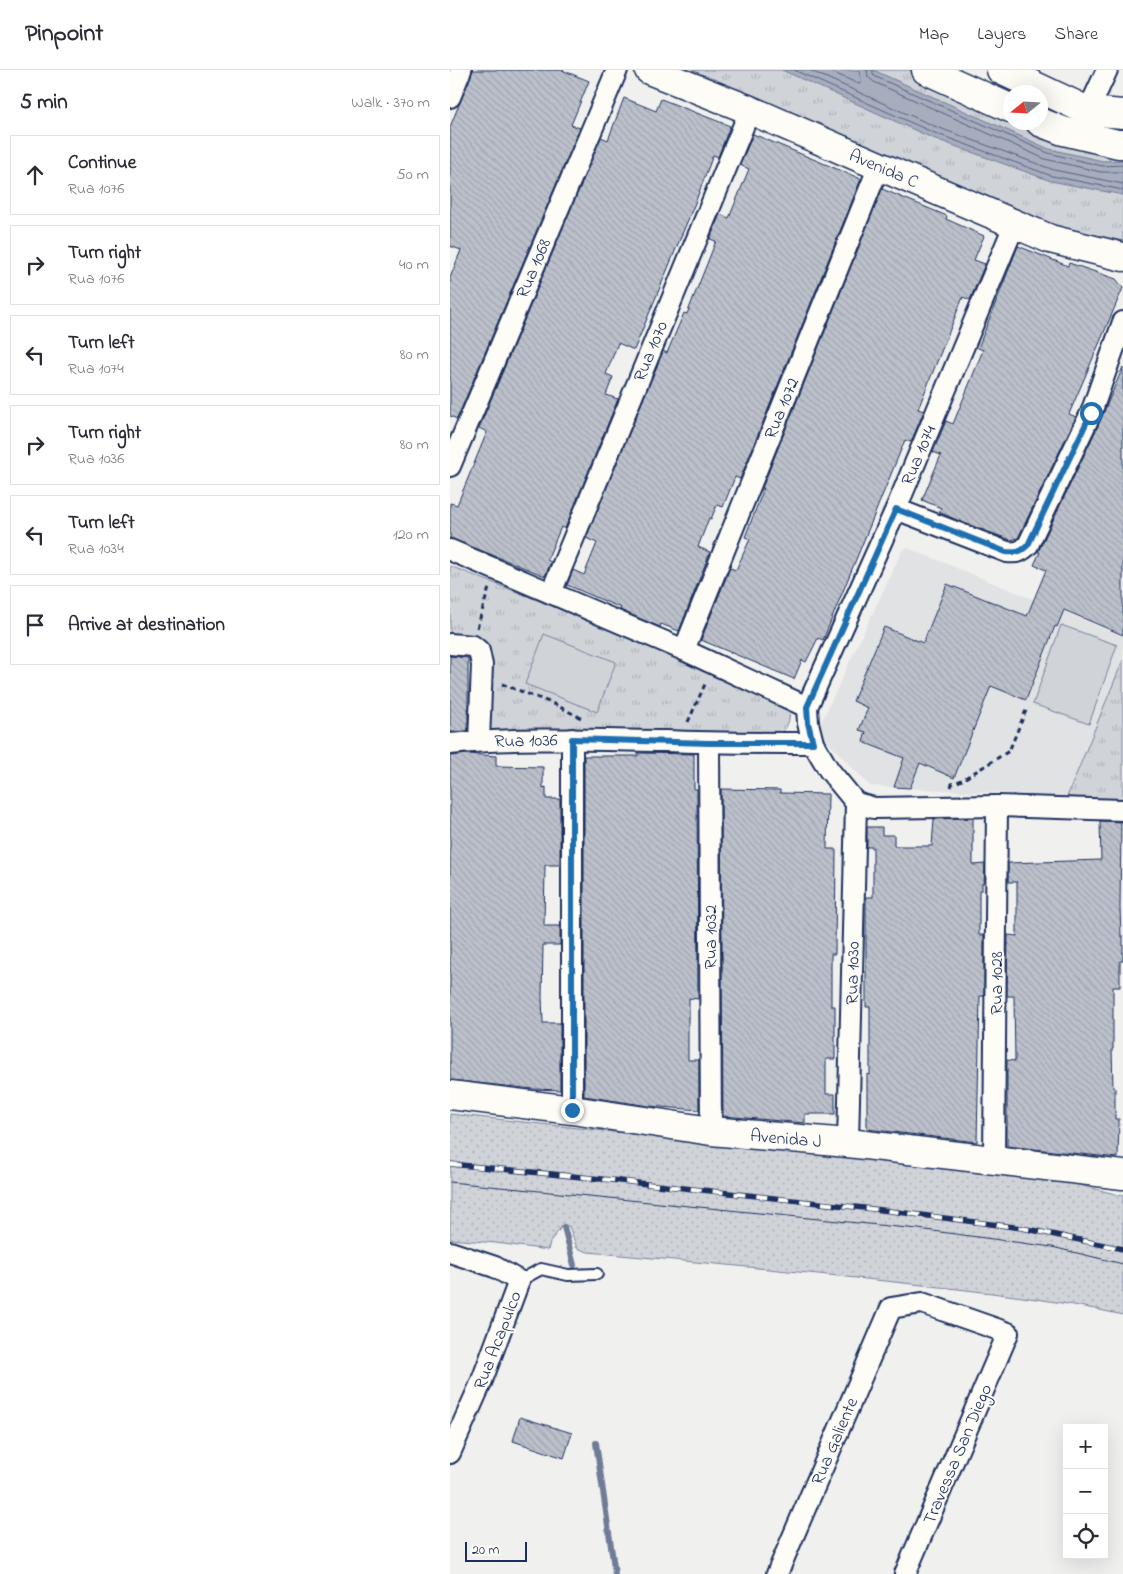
<!DOCTYPE html>
<html lang="en">
<head>
<meta charset="utf-8">
<style>
	:root { --surface:#fff; --page:#f7f7f7; --text:#2b2b33; --muted:#7c7c81; --line:#e1e1e2 }
	body { margin:0; font-family:"Indie Flower",sans-serif; background:var(--page); color:var(--text) }
	.controls { position:absolute; right:15px; bottom:15px; display:grid; overflow:hidden; border-radius:0px; box-shadow:0 5px 20px #0002 }
	.controls button { width:45px; height:45px; display:grid; place-items:center; padding:0; border:0; border-bottom:1px solid var(--line); background:var(--surface); color:var(--text); font:25px sans-serif }
	.compass { position:absolute; left:553px; top:15px; width:45px; height:45px; border-radius:50%; background:var(--surface); box-shadow:0 5px 20px #0002; rotate:252deg }
	.scale { position:absolute; left:15px; bottom:12px; width:62px; box-sizing:border-box; padding-left:5px; border:2px solid #1b2f5e; border-top:0; font-size:14px; line-height:18px; white-space:nowrap; color:#1b2f5e; -webkit-text-stroke:4px #fdfcf7; paint-order:stroke }
	.stop { position:absolute; width:15px; height:15px; margin:-11px; border:4px solid #1f6fb2; border-radius:50%; background:#fff }
	.stop.end { background:#1f6fb2; border-color:#fff; box-shadow:0 1px 5px #0008 }
	.list { margin:0; padding:0; list-style:none }
	h2 { display:flex; justify-content:space-between; align-items:center; height:65px; margin:0; padding:0 20px; font-size:21px }
	h2 small { font-size:16px; font-weight:400; color:var(--muted) }
	.list li { display:grid; grid-template-columns:32px 1fr auto; gap:15px; align-items:center; box-sizing:border-box; height:80px; margin:0 10px 10px; padding:0 10px; border:1px solid var(--line); border-radius:0px }
	.list b { display:block; font-size:19px; white-space:nowrap }
	.list p { margin:0; font-size:16px; white-space:nowrap; color:var(--muted) }
	.list em { font-size:16px; font-style:normal; color:var(--muted) }
	.icon { flex:none; width:28px; height:28px; fill:none; stroke:currentColor; stroke-width:2; stroke-linecap:round; stroke-linejoin:round }
	.map { position:relative; flex:none; width:673px; height:1504px; overflow:hidden }
	header { display:flex; align-items:center; gap:30px; box-sizing:border-box; height:70px; padding:0 25px; background:var(--surface); border-bottom:1px solid var(--line) }
	header strong { font-size:24px }
	nav { display:flex; gap:28px; margin-inline-start:auto; font-size:18px }
	main { display:flex }
	aside { flex:1; background:var(--surface) }
	.map>svg:first-child { display:block }
</style>
</head>
<body>
<header>
<strong>Pinpoint</strong>
<nav><a>Map</a><a>Layers</a><a>Share</a></nav>
</header>
<main>
<aside>
<h2>5 min<small>Walk · 370 m</small></h2>
<ul class="list">
<li><svg class="icon" aria-label="ahead" viewBox="0 0 24 24"><path d="M12 20V5M6 11l6-6 6 6"/></svg><div><b>Continue</b><p>Rua 1076</p></div><em>50 m</em></li>
<li><svg class="icon" aria-label="right" viewBox="0 0 24 24"><path d="M7 20v-9h11M14 6l5 5-5 5"/></svg><div><b>Turn right</b><p>Rua 1076</p></div><em>40 m</em></li>
<li><svg class="icon" aria-label="left" viewBox="0 0 24 24"><path d="M17 20v-9H6M10 6l-5 5 5 5"/></svg><div><b>Turn left</b><p>Rua 1074</p></div><em>80 m</em></li>
<li><svg class="icon" aria-label="right" viewBox="0 0 24 24"><path d="M7 20v-9h11M14 6l5 5-5 5"/></svg><div><b>Turn right</b><p>Rua 1036</p></div><em>80 m</em></li>
<li><svg class="icon" aria-label="left" viewBox="0 0 24 24"><path d="M17 20v-9H6M10 6l-5 5 5 5"/></svg><div><b>Turn left</b><p>Rua 1034</p></div><em>120 m</em></li>
<li><svg class="icon" aria-label="arrive" viewBox="0 0 24 24"><path d="M6 21V4h12l-3 4 3 4H6"/></svg><div><b>Arrive at destination</b></div></li>
</ul>
</aside>
<div class="map">
<svg width="673" height="1504" viewBox="0 0 673 1504">
	<defs>
		<pattern id="grass-dots" width="8" height="8" patternUnits="userSpaceOnUse" patternTransform="scale(1.25)"><rect width="8" height="8" fill="#d0d3d8"/><path d="M2 2h.1M6 6h.1" fill="none" stroke="#b2b5bc" stroke-width="1.8" stroke-linecap="round"/></pattern>
		<pattern id="park-tufts" width="24" height="20" patternUnits="userSpaceOnUse" patternTransform="scale(1.25)"><rect width="24" height="20" fill="#d0d3d8"/><path d="M3 7l-1-3M5 7V3M7 7l1-3M15 17l-1-3M17 17v-4M19 17l1-3" fill="none" stroke="#b2b5bc"/></pattern>
		<pattern id="building-back-hatch" width="6" height="6" patternUnits="userSpaceOnUse" patternTransform="scale(1.25)"><rect width="6" height="6" fill="#bbc0ca"/><path d="M-1 5l2 2M0 0l6 6M5-1l2 2" fill="none" stroke="#a0a5b0"/></pattern>
	</defs>
	<rect width="100%" height="100%" fill="#f0f0ee"/>
	<filter id="ink" filterUnits="userSpaceOnUse"><feTurbulence type="fractalNoise" baseFrequency=".02" numOctaves="2"/><feDisplacementMap in="SourceGraphic" scale="10" xChannelSelector="R" yChannelSelector="G"/><feConvolveMatrix kernelMatrix="1 2 1 2 8 2 1 2 1" color-interpolation-filters="sRGB"/></filter>
	<g filter="url(#ink)">
		<polygon fill="#e0e2e3" points="458,478 673,566 673,590 617,727 420,716 367,661 453,479"/>
		<path fill="url(#grass-dots)" stroke="#76819b" d="M0 1044 265 1073 413 1087 606 1109 673 1126V1245C604 1229 534 1222 463 1214 355 1202 246 1192 138 1182L127 1178 119 1156H112L100 1172 98 1180 46 1173 0 1169Z"/>
		<g fill="url(#park-tufts)" stroke="#76819b">
			<polygon points="242,0 461,0 560,43 560,52 582,53 673,78 673,171 605,156"/>
			<path d="M0 496 262 598 337 633C342 648 339 654 330 666L40 662 36 657 38 577 0 571Z"/>
			<polygon points="673,590 673,730 617,727"/>
		</g>
		<g fill="#d0d3d8" stroke="#76819b">
			<polygon points="611,555 667,575 639,654 583,634"/>
			<polygon points="94,564 166,592 147,642 75,614"/>
		</g>
		<polygon fill="#a7adbd" stroke="#6f7b97" points="332,0 423,0 599,79 653,91 673,90 673,125 601,111 480,67"/>
		<g fill="none" stroke-linecap="round" stroke-linejoin="round">
			<g stroke="#536184" stroke-width="1">
				<polyline points="344,0 482,62 602,106 673,120"/>
				<polyline points="359,0 484,56 604,100 673,114"/>
				<polyline points="377,0 409,14 412,12 409,0"/>
				<polyline points="417,0 418,7 424,12 595,89 651,102 673,102"/>
				<polyline points="423,0 423,4 426,7 598,83 652,96 673,95"/>
			</g>
			<g stroke="#6f7b97" stroke-width="6">
				<polyline points="114,1157 124,1195"/>
				<polyline points="146,1373 165,1504"/>
			</g>
		</g>
		<g fill="url(#building-back-hatch)" stroke="#1b2f5e">
			<polygon points="23,0 112,0 139,11 121,55 130,58 7,349 0,346 0,208 11,180 0,176 0,57"/>
			<polygon points="174,28 206,41 211,29 280,56 268,87 263,85 245,133 184,280 168,273 156,304 163,307 156,325 168,329 115,459 111,457 97,490 101,492 95,506 0,468 0,433 7,435 37,362 29,358 151,67 158,70"/>
			<polygon points="303,64 411,109 290,409 285,407 273,437 267,435 261,449 259,448 248,477 260,482 229,561 211,554 210,557 170,540 171,538 117,515 123,500 134,505 147,473 136,468 213,281 217,283 234,243 237,244 266,171 260,169 270,144 279,148 299,99 290,95"/>
			<polygon points="432,119 497,146 496,149 534,166 524,190 535,194 520,230 513,227 468,339 474,341 461,372 455,370 373,570 368,568 356,592 352,590 344,609 251,570 280,498 286,500 300,469 295,467 314,418 312,418"/>
			<polygon points="568,176 618,196 619,193 666,209 673,218 619,344 626,347 568,468 561,470 514,453 489,442 491,438 472,430 491,385 483,382 496,351 503,354 523,305 533,280 528,278"/>
			<polygon points="673,297 673,565 614,540 607,557 605,556 576,630 541,616 504,708 470,693 460,718 444,717 454,688 413,672 416,662 409,660 418,638 403,631 434,557 473,573 497,514 577,546 596,500 584,495 590,482 588,482 647,358"/>
			<polygon points="0,586 18,588 18,661 0,662"/>
			<polygon points="188,683 244,684 244,719 247,719 248,929 239,928 239,946 238,946 238,990 249,990 249,1040 199,1036 134,1026 134,686 188,686"/>
			<polygon points="18,684 46,686 46,696 93,697 93,718 96,717 96,729 110,729 110,795 95,795 94,856 110,856 110,875 93,875 92,927 93,953 110,953 110,1020 83,1019 0,1010 0,686"/>
			<polygon points="271,719 330,720 330,723 378,724 377,779 386,779 385,884 381,884 381,936 385,936 385,989 376,989 376,1024 385,1024 385,1044 355,1044 355,1053 273,1046"/>
			<polygon points="523,748 523,795 535,794 534,813 532,813 532,820 529,820 529,865 534,865 534,926 530,926 527,1072 417,1059 417,1004 420,1005 420,937 416,937 416,827 423,827 423,777 417,777 417,757 432,757 432,765 444,765 444,776 482,776 484,749"/>
			<polygon points="650,751 671,752 670,838 671,866 673,866 673,891 670,891 670,917 663,917 663,979 662,979 663,1018 665,1018 665,1049 669,1049 668,1088 557,1076 557,990 565,991 564,926 557,926 558,865 567,866 567,812 558,812 558,793 651,790"/>
			<polygon points="70,1347 122,1363 114,1388 63,1371"/>
		</g>
		<g fill="none" stroke-linecap="round" stroke-linejoin="round">
			<g stroke="#1b2f5e" stroke-width="14">
				<polyline id="lane" points="69,1211 91,1199 118,1205 147,1204"/>
			</g>
			<g stroke="#1b2f5e" stroke-width="24">
				<g id="street">
					<polyline points="0,27 11,0"/>
					<polyline points="636,54 638,41 657,0"/>
					<polyline points="565,153 446,439 357,637 358,653 363,673 379,700 406,733 424,738 547,736 673,740"/>
					<polyline points="0,396 167,0"/>
					<path d="M446 439 557 482C567 483 571 482 578 475L641 343 673 252"/>
					<polyline points="0,480 234,580 357,637"/>
					<polyline points="101,523 300,40"/>
					<polyline points="0,574 23,576 29,581 32,595 29,671"/>
					<polyline points="234,580 429,96"/>
					<polyline points="259,673 261,1061"/>
					<path d="M0 674C71 667 143 670 214 671 263 673 313 673 363 673"/>
					<polyline points="122,1040 122,669"/>
					<polyline points="398,1073 406,733"/>
					<polyline points="544,1090 547,736"/>
					<polyline points="0,1182 45,1197 69,1211 31,1313 0,1383"/>
					<polyline points="327,1504 441,1238 472,1233 558,1263 455,1504"/>
				</g>
			</g>
			<g stroke="#1b2f5e" stroke-width="31">
				<g id="secondary">
					<polyline points="199,0 300,40 429,96 600,169 673,187"/>
					<polyline points="476,0 560,38"/>
					<polyline points="551,0 638,41 673,44"/>
					<polyline points="590,52 613,61 668,74 673,74"/>
					<polyline points="0,1025 122,1040 261,1061 398,1073 673,1105"/>
				</g>
			</g>
			<g stroke="#1b2f5e" stroke-width="3" stroke-dasharray="5 4" stroke-linecap="butt">
				<polyline points="27,558 39,518"/>
				<polyline points="52,614 104,634 133,649"/>
				<polyline points="238,652 256,612"/>
				<polyline points="501,717 502,714 512,710 559,681 577,638"/>
			</g>
			<use href="#lane" stroke="#fdfcf7" stroke-width="10"/>
			<use href="#street" stroke="#fdfcf7" stroke-width="20"/>
			<use href="#secondary" stroke="#fdfcf7" stroke-width="28"/>
			<polyline stroke="#1b2f5e" stroke-width="1" points="0,1112 468,1159 602,1177 673,1194"/>
			<g stroke="#1b2f5e" stroke-width="5.5">
				<polyline id="rail" points="0,1094 152,1109 432,1140 572,1158 673,1179"/>
			</g>
			<use href="#rail" stroke="#fdfcf7" stroke-width="4" stroke-dasharray="11" stroke-linecap="butt"/>
		</g>
	</g>
	<g fill="none" stroke-linecap="round" stroke-linejoin="round" filter="url(#ink)">
		<path stroke="#1f6fb2" stroke-width="6" d="M122 1040V669L259 673H363L358 653 357 637 446 439 556 482C567 483 571 482 578 475L641 343"/>
	</g>
	<g text-anchor="middle" stroke-width="4" stroke-linejoin="round" paint-order="stroke">
		<g font-size="18" fill="#1b2f5e" stroke="#fdfcf7">
			<text transform="translate(434 98) rotate(23)" y="6">Avenida C</text>
			<text transform="translate(83 198) rotate(-67)" y="6">Rua 1068</text>
			<text transform="translate(200 281) rotate(-68)" y="6">Rua 1070</text>
			<text transform="translate(331 338) rotate(-68)" y="6">Rua 1072</text>
			<text transform="translate(468 385) rotate(-67)" y="6">Rua 1074</text>
			<text transform="translate(76 670) rotate(-1)" y="6">Rua 1036</text>
			<text transform="translate(260 867) rotate(-90)" y="6">Rua 1032</text>
			<text transform="translate(402 903) rotate(-89)" y="6">Rua 1030</text>
			<text transform="translate(546 913) rotate(-90)" y="6">Rua 1028</text>
			<text transform="translate(336 1068) rotate(5)" y="6">Avenida J</text>
			<text transform="translate(47 1270) rotate(-69)" y="6">Rua Acapulco</text>
			<text transform="translate(384 1371) rotate(-67)" y="6">Rua Galiente</text>
			<text transform="translate(507 1384) rotate(-67)" y="6">Travessa San Diego</text>
		</g>
	</g>
</svg>
<div class="controls">
<button>+</button>
<button>−</button>
<button><svg class="icon" aria-label="locate" viewBox="0 0 24 24"><circle cx="12" cy="12" r="6"/><path d="M12 2v4M12 18v4M2 12h4M18 12h4"/></svg></button>
</div>
<svg class="compass" viewBox="-18 -18 36 36"><path d="M0-13l5 13h-10z" fill="#e53935"/><path d="M0 13l5-13h-10z" fill="#7c7c81"/></svg>
<div class="scale">20 m</div>
<div class="stop" style="left:641px;top:343px"></div>
<div class="stop end" style="left:122px;top:1040px"></div>
</div>
</main>
</body>
</html>
